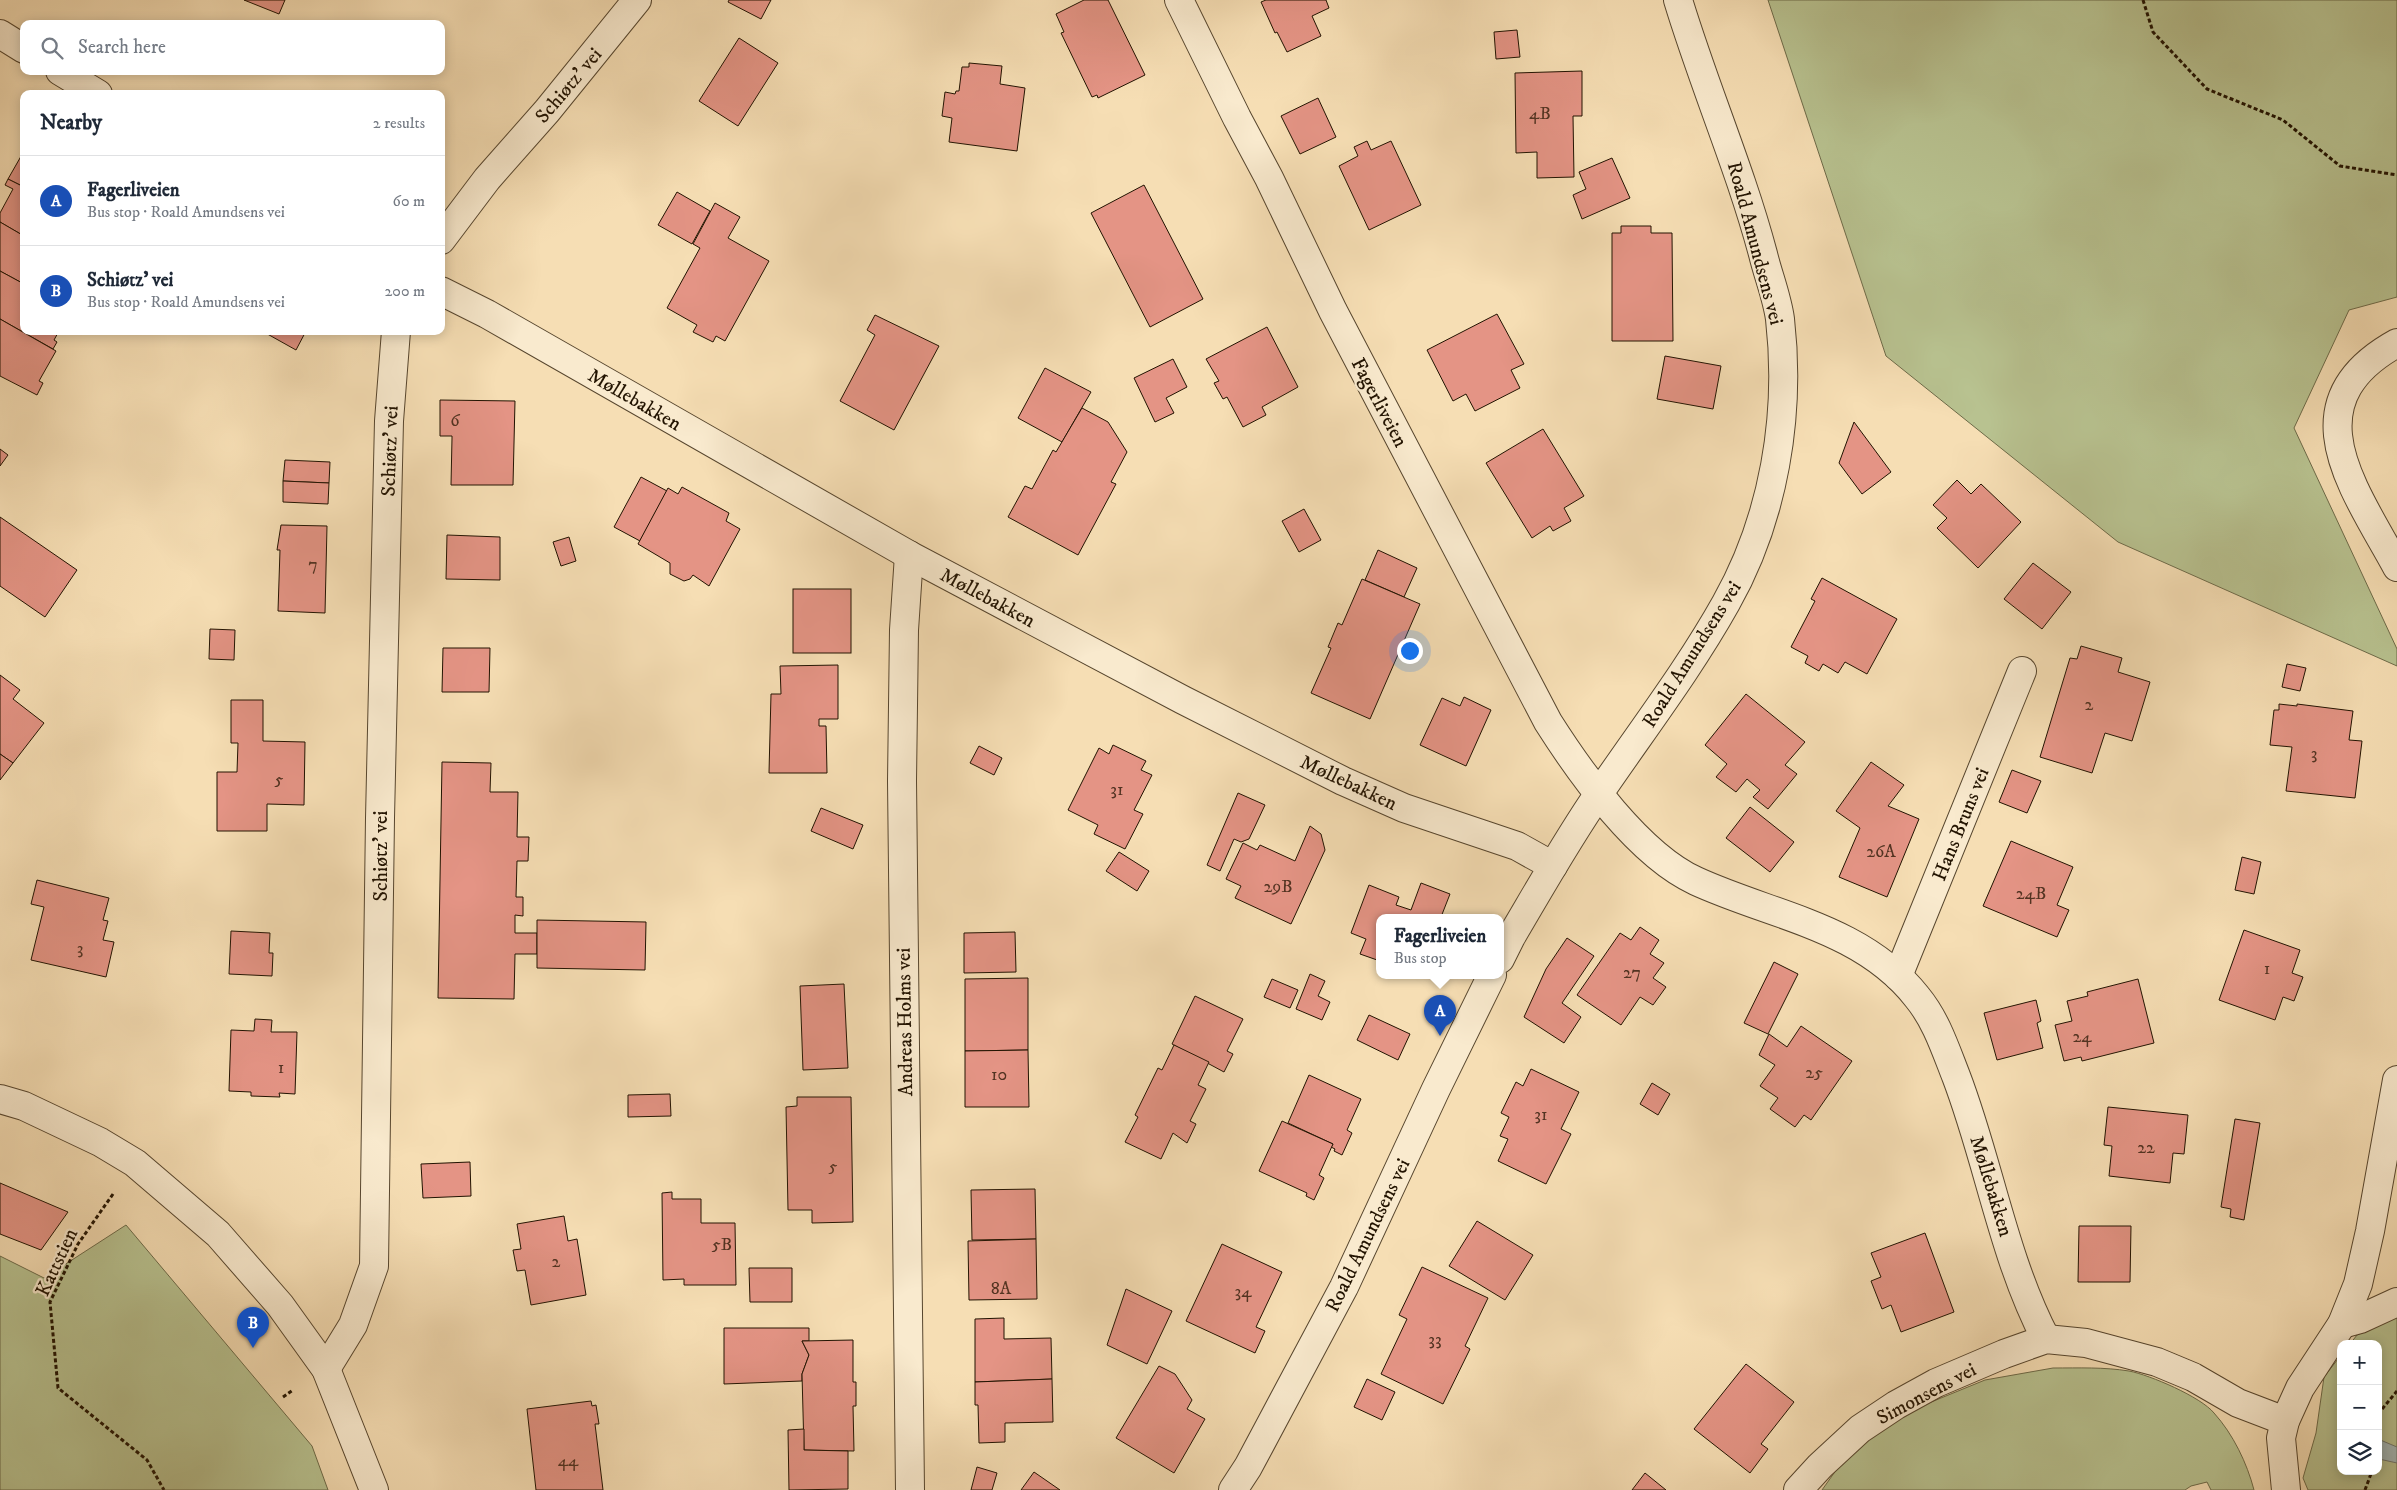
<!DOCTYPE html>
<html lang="en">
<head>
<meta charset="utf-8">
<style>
	:root { --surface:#fff; --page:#f6f6f7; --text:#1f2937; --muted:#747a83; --line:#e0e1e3; --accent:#d93025 }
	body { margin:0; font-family:"IM FELL DW Pica",serif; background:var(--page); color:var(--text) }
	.controls { position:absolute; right:15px; bottom:15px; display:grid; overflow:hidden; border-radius:10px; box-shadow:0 2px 12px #0003 }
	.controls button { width:45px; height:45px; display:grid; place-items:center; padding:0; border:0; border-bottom:1px solid var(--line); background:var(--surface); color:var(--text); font:25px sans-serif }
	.you { position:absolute; left:1409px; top:650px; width:18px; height:18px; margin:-12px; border:4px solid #fff; border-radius:50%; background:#1a73e8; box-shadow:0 0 0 8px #1a73e833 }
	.badge { display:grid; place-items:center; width:32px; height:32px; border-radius:50%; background:var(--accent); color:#fff; font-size:16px; font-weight:700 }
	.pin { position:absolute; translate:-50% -41px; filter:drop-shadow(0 1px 2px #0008) }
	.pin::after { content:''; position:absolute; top:26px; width:18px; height:15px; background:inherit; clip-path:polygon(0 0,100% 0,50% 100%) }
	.popup { position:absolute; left:1376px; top:914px; width:128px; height:65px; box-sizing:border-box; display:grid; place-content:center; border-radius:10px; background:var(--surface); filter:drop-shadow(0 1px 4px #0005); font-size:16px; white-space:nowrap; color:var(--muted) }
	.popup b { font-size:19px; color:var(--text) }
	.popup::after { content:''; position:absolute; left:50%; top:100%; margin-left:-10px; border:10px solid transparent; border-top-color:var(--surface) }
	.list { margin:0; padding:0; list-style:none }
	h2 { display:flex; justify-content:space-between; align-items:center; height:65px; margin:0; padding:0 20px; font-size:21px }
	h2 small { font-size:16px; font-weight:400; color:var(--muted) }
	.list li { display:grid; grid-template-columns:32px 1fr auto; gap:15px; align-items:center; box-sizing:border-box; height:90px; padding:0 20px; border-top:1px solid var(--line) }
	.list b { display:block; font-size:19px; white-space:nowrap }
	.list p { margin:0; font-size:16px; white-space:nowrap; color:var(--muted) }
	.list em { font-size:16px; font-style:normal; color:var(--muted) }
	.icon { flex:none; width:28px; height:28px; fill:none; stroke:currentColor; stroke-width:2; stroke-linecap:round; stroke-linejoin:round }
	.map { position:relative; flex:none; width:2397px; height:1490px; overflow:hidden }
	.search { position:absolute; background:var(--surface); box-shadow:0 2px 12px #0003; left:20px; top:20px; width:425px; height:55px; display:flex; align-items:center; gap:12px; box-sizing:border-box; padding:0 18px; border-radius:10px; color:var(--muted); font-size:19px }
	.panel { position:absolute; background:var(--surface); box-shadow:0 2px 12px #0003; left:20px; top:90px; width:425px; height:245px; border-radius:10px }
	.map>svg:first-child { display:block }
</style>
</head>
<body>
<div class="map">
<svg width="2397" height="1490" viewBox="0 0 2397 1490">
	<rect width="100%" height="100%" fill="#f6deb4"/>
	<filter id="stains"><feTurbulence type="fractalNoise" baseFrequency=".004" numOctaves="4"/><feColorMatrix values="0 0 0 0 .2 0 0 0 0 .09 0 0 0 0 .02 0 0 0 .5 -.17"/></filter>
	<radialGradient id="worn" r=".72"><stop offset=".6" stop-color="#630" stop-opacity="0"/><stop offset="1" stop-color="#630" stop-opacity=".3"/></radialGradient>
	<g fill="#b8c290" stroke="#6d6a48">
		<polygon points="1768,0 2397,0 2397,297 2349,310 2294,428 2397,649 2397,666 2118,542 1886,356"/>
		<polygon points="126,1225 312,1446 328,1490 0,1490 0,1256 44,1278"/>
		<polygon points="2397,1316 2397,1490 2308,1490 2303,1478 2316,1433 2324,1377 2341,1355 2341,1471 2378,1471 2378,1344 2350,1344 2357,1335"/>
		<path d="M2053 1368C2079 1368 2104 1367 2129 1371 2150 1375 2201 1397 2214 1413 2233 1434 2247 1463 2254 1490H2211L2207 1482 2191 1486 2185 1490H1822L1844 1459 1874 1435 1919 1407 1985 1380Z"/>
	</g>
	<polygon fill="#a3b9b9" stroke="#6f776f" points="2378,1439 2397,1447 2397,1463 2379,1459"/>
	<g fill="#e49485" stroke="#221301">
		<polygon points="244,0 285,0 279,14"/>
		<polygon points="729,0 771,0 761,19 728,2"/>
		<polygon points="1084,0 1108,0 1145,75 1098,98 1097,95 1092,97 1061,33 1064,32 1056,14"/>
		<polygon points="1266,0 1326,0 1329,8 1312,16 1321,36 1287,52 1277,32 1275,33 1261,2"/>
		<polygon points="1517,30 1520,57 1496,59 1494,32"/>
		<polygon points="739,38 778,63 738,126 699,101"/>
		<polygon points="969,63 1002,66 1000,84 1025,88 1017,151 949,142 952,118 942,116 945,92 955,94 956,91 959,91 962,67 969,67"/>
		<polygon points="1582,71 1582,116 1573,116 1574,177 1537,178 1537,152 1516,153 1515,73"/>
		<polygon points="1318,98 1336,137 1300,154 1281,116"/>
		<polygon points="1367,141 1371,150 1391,141 1421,205 1369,230 1339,166 1358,156 1354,147"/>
		<polygon points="24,151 24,187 8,179"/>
		<polygon points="1612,158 1630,198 1582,219 1573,195 1586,189 1579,172"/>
		<polygon points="8,179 24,187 24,236 0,222 0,213 13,189 5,185"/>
		<polygon points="1144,185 1203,299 1150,327 1091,213"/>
		<polygon points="677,192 710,211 692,244 658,225"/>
		<polygon points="715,203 740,217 728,238 769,261 725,341 716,336 713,342 693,332 697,325 667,308 700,248 693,244"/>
		<polygon points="0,222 24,236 24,284 0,271"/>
		<polygon points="1621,226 1651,226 1651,233 1672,233 1673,341 1612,341 1612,233 1621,233"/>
		<polygon points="0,271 24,284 24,331 59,331 54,340 57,342 53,349 0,319"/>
		<polygon points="1497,314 1524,364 1511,370 1520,388 1475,411 1466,394 1453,401 1427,350"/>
		<polygon points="875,315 939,346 894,430 840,401 875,335 867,330"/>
		<polygon points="0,319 56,351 39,381 43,383 37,395 0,376"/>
		<polygon points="1267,327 1298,387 1262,407 1266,415 1243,427 1227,397 1223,399 1214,383 1219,381 1206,359"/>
		<polygon points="262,331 306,331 296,350"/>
		<polygon points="1665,356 1721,366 1713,409 1657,399"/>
		<polygon points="1173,359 1187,387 1166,398 1174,413 1155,422 1134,378"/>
		<polygon points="1045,368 1091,392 1062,442 1018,418"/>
		<polygon points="440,400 515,401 513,485 451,485 452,438 452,436 440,436"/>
		<polygon points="1082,408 1108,422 1127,452 1111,482 1116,484 1078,555 1008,517 1025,486 1032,489 1053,450 1056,452"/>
		<polygon points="1854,422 1891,472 1862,494 1839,463"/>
		<polygon points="1543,429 1584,496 1564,508 1571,521 1553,531 1550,526 1532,538 1486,463"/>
		<polygon points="0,449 8,455 0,466"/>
		<polygon points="285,460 330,462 329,483 283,481"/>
		<polygon points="641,477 667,491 640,541 614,527"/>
		<polygon points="1957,480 1971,494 1981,484 2021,522 1978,568 1937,528 1947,518 1933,505"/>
		<polygon points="283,481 329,483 328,504 283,502"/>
		<polygon points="682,487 729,513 726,521 740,529 709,586 693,575 690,579 684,581 670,574 670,563 638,544 668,488 678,494"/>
		<polygon points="1304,509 1321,540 1299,552 1282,521"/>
		<polygon points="0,517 77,570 45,617 0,586"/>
		<polygon points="281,525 327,526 325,613 278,611 280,550 277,550"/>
		<polygon points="447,535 500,537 500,580 446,579"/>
		<polygon points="569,537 576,561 561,566 553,542"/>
		<polygon points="1378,550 1417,568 1404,597 1365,580"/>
		<polygon points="2033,563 2071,592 2042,629 2004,599"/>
		<polygon points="1822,578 1897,619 1867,674 1845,662 1838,673 1823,664 1819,671 1805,663 1808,656 1791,647 1815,601 1811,599"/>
		<polygon points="1362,579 1420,604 1370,719 1311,693 1331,648 1328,647 1338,623 1342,625"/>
		<rect x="793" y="589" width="58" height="64"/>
		<polygon points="210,629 235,630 234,660 209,659"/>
		<polygon points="2081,646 2122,658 2118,672 2150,682 2132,741 2105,733 2092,773 2040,757 2070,658 2077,659"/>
		<polygon points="443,648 490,648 489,692 442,692"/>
		<polygon points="2287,664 2306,668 2300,691 2282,687"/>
		<polygon points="838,665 838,719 819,719 819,726 826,726 827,773 769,773 771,694 781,694 780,666"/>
		<polygon points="0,675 20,690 13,699 44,723 13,763 0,754"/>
		<polygon points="1746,694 1805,742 1785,765 1797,774 1768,809 1753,797 1760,790 1747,779 1736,792 1716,777 1727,764 1705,745"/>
		<polygon points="1464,697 1491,710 1466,766 1420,745 1442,698 1460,706"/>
		<polygon points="231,700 263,700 263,741 305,742 304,805 267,804 267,831 217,831 217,772 237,772 238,743 231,743"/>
		<polygon points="2279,704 2297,706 2297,704 2353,711 2349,740 2362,741 2355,798 2286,791 2292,747 2270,745 2274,710 2279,710"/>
		<polygon points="1113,745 1146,761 1141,770 1152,775 1134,810 1143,814 1125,849 1094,834 1098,825 1068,810 1099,748 1109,754"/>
		<polygon points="979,746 1002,758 994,775 970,763"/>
		<polygon points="0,754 13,763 0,780"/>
		<polygon points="442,762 491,763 490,792 518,792 517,837 529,837 528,861 517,861 516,897 523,897 523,916 515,915 515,933 537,933 537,954 515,954 514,999 438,998"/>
		<polygon points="1871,762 1904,785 1888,806 1919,819 1887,897 1839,877 1860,828 1836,811"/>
		<polygon points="2012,770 2041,781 2027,813 1999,802"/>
		<polygon points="1238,793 1265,805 1249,839 1241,842 1234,839 1220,871 1207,865"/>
		<polygon points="1750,807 1794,842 1770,872 1726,838"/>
		<polygon points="821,808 863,825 853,849 811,831"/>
		<polygon points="1310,826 1321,834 1325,850 1291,924 1235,898 1241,886 1226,879 1243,843 1257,850 1260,845 1295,861"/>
		<polygon points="2011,841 2073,867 2057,905 2069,910 2057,937 1983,906"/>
		<polygon points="1119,852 1149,871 1137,891 1106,871"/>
		<polygon points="2242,857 2261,862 2254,894 2235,890"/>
		<polygon points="37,880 109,898 103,920 108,921 103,940 114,942 106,977 31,960 44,907 31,904"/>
		<polygon points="1421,883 1450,894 1441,917 1380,917 1380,961 1360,954 1366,939 1351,933 1369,885 1399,897 1396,905 1411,910"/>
		<polygon points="537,920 646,922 645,970 537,968"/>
		<polygon points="1640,927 1659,940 1650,954 1664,963 1653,978 1666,987 1653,1005 1640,997 1621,1025 1577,995 1620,933 1631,940"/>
		<polygon points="2244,930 2300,950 2292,973 2303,977 2294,1001 2283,997 2275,1020 2219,1000"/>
		<polygon points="231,931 270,933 269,953 273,953 272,976 229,974"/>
		<polygon points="1015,932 1016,972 964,973 964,933"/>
		<polygon points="1567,938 1594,956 1562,1003 1581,1017 1564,1043 1524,1017 1546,969"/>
		<polygon points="1774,962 1798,974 1768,1034 1744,1023"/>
		<polygon points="1310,974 1325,981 1318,996 1330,1002 1322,1020 1296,1009"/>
		<polygon points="1028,978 1028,1050 965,1051 965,979"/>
		<polygon points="1272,979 1298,990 1290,1008 1264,997"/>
		<polygon points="2138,979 2154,1043 2082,1061 2081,1057 2064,1061 2055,1025 2072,1021 2067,1001 2088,996 2087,992"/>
		<polygon points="844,984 848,1068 803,1070 800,986"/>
		<polygon points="1195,996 1243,1019 1227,1051 1233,1054 1224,1072 1172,1044"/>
		<polygon points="2036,1000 2041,1021 2037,1023 2043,1048 1997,1060 1984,1013"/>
		<polygon points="1369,1015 1410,1034 1398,1060 1357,1040"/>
		<polygon points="255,1019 272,1020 271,1032 297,1032 295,1094 279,1093 280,1097 251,1096 251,1092 229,1091 231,1030 254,1031"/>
		<polygon points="1801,1026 1852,1061 1811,1120 1804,1115 1795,1127 1770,1109 1778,1098 1760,1086 1775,1065 1759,1055 1769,1034 1787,1047"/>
		<polygon points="1174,1045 1209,1062 1198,1085 1206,1089 1190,1121 1196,1124 1187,1143 1173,1133 1161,1159 1125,1142 1138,1117 1135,1115 1158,1068 1162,1070"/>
		<polygon points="1028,1050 1029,1107 965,1107 965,1051"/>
		<polygon points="1531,1069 1579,1092 1561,1129 1571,1134 1546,1184 1498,1161 1508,1139 1500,1136 1509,1117 1501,1113 1516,1082 1523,1086"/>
		<polygon points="1309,1075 1361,1099 1347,1130 1352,1133 1342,1155 1334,1151 1335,1149 1331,1147 1333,1144 1288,1123"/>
		<polygon points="1652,1083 1670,1094 1658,1115 1640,1104"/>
		<polygon points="670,1094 671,1116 628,1117 628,1095"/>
		<polygon points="797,1097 851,1097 853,1222 812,1223 812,1210 788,1210 786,1107 797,1106"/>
		<polygon points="2108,1107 2188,1115 2184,1154 2173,1153 2170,1183 2109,1176 2112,1146 2104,1145"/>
		<polygon points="2235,1119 2260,1123 2244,1220 2230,1217 2231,1209 2221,1207"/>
		<polygon points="1282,1121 1333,1144 1319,1175 1324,1178 1314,1200 1306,1196 1307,1193 1259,1171"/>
		<polygon points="470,1162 471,1196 423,1198 421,1164"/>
		<polygon points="0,1183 68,1212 41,1250 0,1234"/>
		<polygon points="1035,1189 1036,1239 972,1240 971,1190"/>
		<polygon points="672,1192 672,1199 701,1199 701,1223 735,1223 736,1285 684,1285 684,1279 663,1280 662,1193"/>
		<polygon points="564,1216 568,1241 577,1239 586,1295 531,1305 525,1270 517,1271 513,1250 521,1249 517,1224"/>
		<polygon points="1477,1221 1533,1255 1505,1300 1449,1266"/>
		<polygon points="2079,1226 2131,1226 2130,1282 2078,1282"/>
		<polygon points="1925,1233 1954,1312 1901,1332 1891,1305 1882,1309 1871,1281 1881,1277 1871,1253"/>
		<polygon points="1036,1239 1037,1299 969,1300 968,1241"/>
		<polygon points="1222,1244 1282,1272 1256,1327 1265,1331 1255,1353 1186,1321"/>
		<polygon points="1422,1267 1488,1298 1465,1346 1470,1349 1443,1404 1381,1374 1407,1319 1399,1315"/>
		<polygon points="749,1268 792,1268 792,1302 750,1302"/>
		<polygon points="1126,1289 1172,1311 1147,1364 1107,1345"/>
		<polygon points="1004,1318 1004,1339 1051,1338 1052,1379 975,1382 975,1319"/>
		<polygon points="724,1328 809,1328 809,1341 802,1341 809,1355 802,1374 802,1381 724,1384"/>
		<polygon points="853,1340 853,1382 856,1382 856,1406 853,1406 854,1451 804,1450 802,1374 809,1355 802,1341"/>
		<polygon points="1746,1364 1794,1402 1761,1444 1768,1449 1750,1473 1694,1429"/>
		<polygon points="1159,1366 1175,1374 1192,1400 1187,1409 1205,1419 1174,1473 1116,1438"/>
		<polygon points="1052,1379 1053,1422 1005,1423 1005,1442 979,1443 978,1405 975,1405 975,1382"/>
		<polygon points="1367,1379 1395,1392 1382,1420 1354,1407"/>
		<polygon points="591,1401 592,1406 596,1405 599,1424 595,1424 603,1490 536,1490 527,1409"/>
		<polygon points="804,1429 804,1450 848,1451 848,1489 789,1490 788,1430"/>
		<polygon points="977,1467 997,1473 992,1490 971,1490"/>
		<polygon points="1034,1472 1060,1490 1021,1490"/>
		<polygon points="1645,1473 1666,1490 1632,1490"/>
	</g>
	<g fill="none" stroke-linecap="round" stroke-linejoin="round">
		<g stroke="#57462e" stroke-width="30">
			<g id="minor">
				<path d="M1179 0 1237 118 1269 178 1333 311 1548 722C1581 774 1639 855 1696 881 1772 916 1862 927 1917 997 1936 1020 1945 1048 1956 1076 1989 1162 2003 1257 2046 1339"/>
				<polyline points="0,34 24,49"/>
				<polyline points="60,71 98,94"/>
				<polyline points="441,240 487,179 547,111 637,0"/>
				<polyline points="441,291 487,314 909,555 1183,700 1343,781 1404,808 1517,846 1553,866"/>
				<path d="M2397 343C2288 403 2354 488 2397 567"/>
				<polyline points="909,555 904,630 902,781 910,1490"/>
				<polyline points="1898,976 2022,671"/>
				<polyline points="2342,1324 2360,1319 2397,1302"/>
				<polyline points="326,1369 353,1325 374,1266 380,818 389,421 396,331"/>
				<polyline points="1798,1490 1820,1466 1860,1429 1896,1405 1936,1383 2004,1354 2046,1339 2086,1343 2157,1362 2193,1377 2238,1403 2285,1421"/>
				<polyline points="2286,1490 2281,1438 2285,1421 2300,1388 2342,1324 2358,1284 2370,1231 2397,1080"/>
			</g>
		</g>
		<g stroke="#57462e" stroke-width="30">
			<g id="tertiary">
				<path d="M1500 959 1511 937C1540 888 1568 838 1600 792 1643 729 1689 669 1726 603 1774 518 1791 415 1780 319 1777 297 1768 275 1763 254 1740 168 1704 86 1678 0"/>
				<polyline points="0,1099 24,1106 100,1142 135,1163 218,1234 280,1305 326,1369 374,1490"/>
				<polyline points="1233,1490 1248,1467 1344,1287 1436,1089 1492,975"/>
			</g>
		</g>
		<g stroke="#221301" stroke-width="3" stroke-dasharray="4 2.5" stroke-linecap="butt">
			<polyline points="2143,0 2153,32 2207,89 2283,120 2340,166 2397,175"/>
			<polyline points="113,1194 78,1244 50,1302 58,1388 147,1460 164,1490"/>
			<polyline points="283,1397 293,1390"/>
			<polyline points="2378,1414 2397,1391"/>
			<polyline points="2365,1490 2372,1471"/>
		</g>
		<use href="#minor" stroke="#f9eace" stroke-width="28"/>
		<use href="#tertiary" stroke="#f9eace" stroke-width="28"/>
	</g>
	<g text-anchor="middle" stroke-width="4.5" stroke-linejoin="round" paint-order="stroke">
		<g font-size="18" fill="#523322">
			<text x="1540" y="119">4B</text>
			<text x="455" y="426">6</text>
			<text x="313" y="570">7</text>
			<text x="2089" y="710">2</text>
			<text x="2314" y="759">3</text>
			<text x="279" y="785">5</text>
			<text x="1117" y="795">31</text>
			<text x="1881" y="857">26A</text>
			<text x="1278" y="892">29B</text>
			<text x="2031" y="899">24B</text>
			<text x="80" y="954">3</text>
			<text x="2267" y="974">1</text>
			<text x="1632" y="978">27</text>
			<text x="2082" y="1042">24</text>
			<text x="281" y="1073">1</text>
			<text x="1814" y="1078">25</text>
			<text x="999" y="1080">10</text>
			<text x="1541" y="1120">31</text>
			<text x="2146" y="1153">22</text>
			<text x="833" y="1172">5</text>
			<text x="722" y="1250">5B</text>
			<text x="556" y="1267">2</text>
			<text x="1001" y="1294">8A</text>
			<text x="1243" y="1297">34</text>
			<text x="1435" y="1345">33</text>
			<text x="568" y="1466">44</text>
		</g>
		<g font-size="20" fill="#221301" stroke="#f9eace">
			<text transform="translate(568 85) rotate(-50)" y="7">Schiøtz' vei</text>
			<text transform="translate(1756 243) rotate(75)" y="7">Roald Amundsens vei</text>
			<text transform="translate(635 399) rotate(30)" y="7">Møllebakken</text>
			<text transform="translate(1380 402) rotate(62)" y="7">Fagerliveien</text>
			<text transform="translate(389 451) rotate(-88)" y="7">Schiøtz' vei</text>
			<text transform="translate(988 597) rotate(28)" y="7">Møllebakken</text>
			<text transform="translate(1691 654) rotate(-58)" y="7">Roald Amundsens vei</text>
			<text transform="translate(1349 782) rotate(25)" y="7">Møllebakken</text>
			<text transform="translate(1960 824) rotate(-68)" y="7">Hans Bruns vei</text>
			<text transform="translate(380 856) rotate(-90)" y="7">Schiøtz' vei</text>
			<text transform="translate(904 1022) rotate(-91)" y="7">Andreas Holms vei</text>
			<text transform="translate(1992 1186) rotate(73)" y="7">Møllebakken</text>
			<text transform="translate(1367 1235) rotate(-64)" y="7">Roald Amundsens vei</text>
			<text transform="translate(56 1262) rotate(-65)" y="7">Kattstien</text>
			<text transform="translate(1926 1393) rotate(-28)" y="7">Simonsens vei</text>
		</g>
	</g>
	<rect width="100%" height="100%" filter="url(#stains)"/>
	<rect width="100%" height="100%" fill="url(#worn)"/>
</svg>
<div class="controls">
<button>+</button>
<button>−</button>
<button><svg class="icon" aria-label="layers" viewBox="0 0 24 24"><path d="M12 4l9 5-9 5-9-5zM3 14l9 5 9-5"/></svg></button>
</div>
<div class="you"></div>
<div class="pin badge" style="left:1440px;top:1036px;background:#1a4fb4">A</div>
<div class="popup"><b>Fagerliveien</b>Bus stop</div>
<div class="pin badge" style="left:253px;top:1348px;background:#1a4fb4">B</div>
<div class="search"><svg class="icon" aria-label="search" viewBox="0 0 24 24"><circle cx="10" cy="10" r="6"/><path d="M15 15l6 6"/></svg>Search here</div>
<section class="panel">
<h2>Nearby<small>2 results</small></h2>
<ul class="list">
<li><span class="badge" style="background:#1a4fb4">A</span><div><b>Fagerliveien</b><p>Bus stop · Roald Amundsens vei</p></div><em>60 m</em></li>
<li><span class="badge" style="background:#1a4fb4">B</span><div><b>Schiøtz' vei</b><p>Bus stop · Roald Amundsens vei</p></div><em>200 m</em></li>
</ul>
</section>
</div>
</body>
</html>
